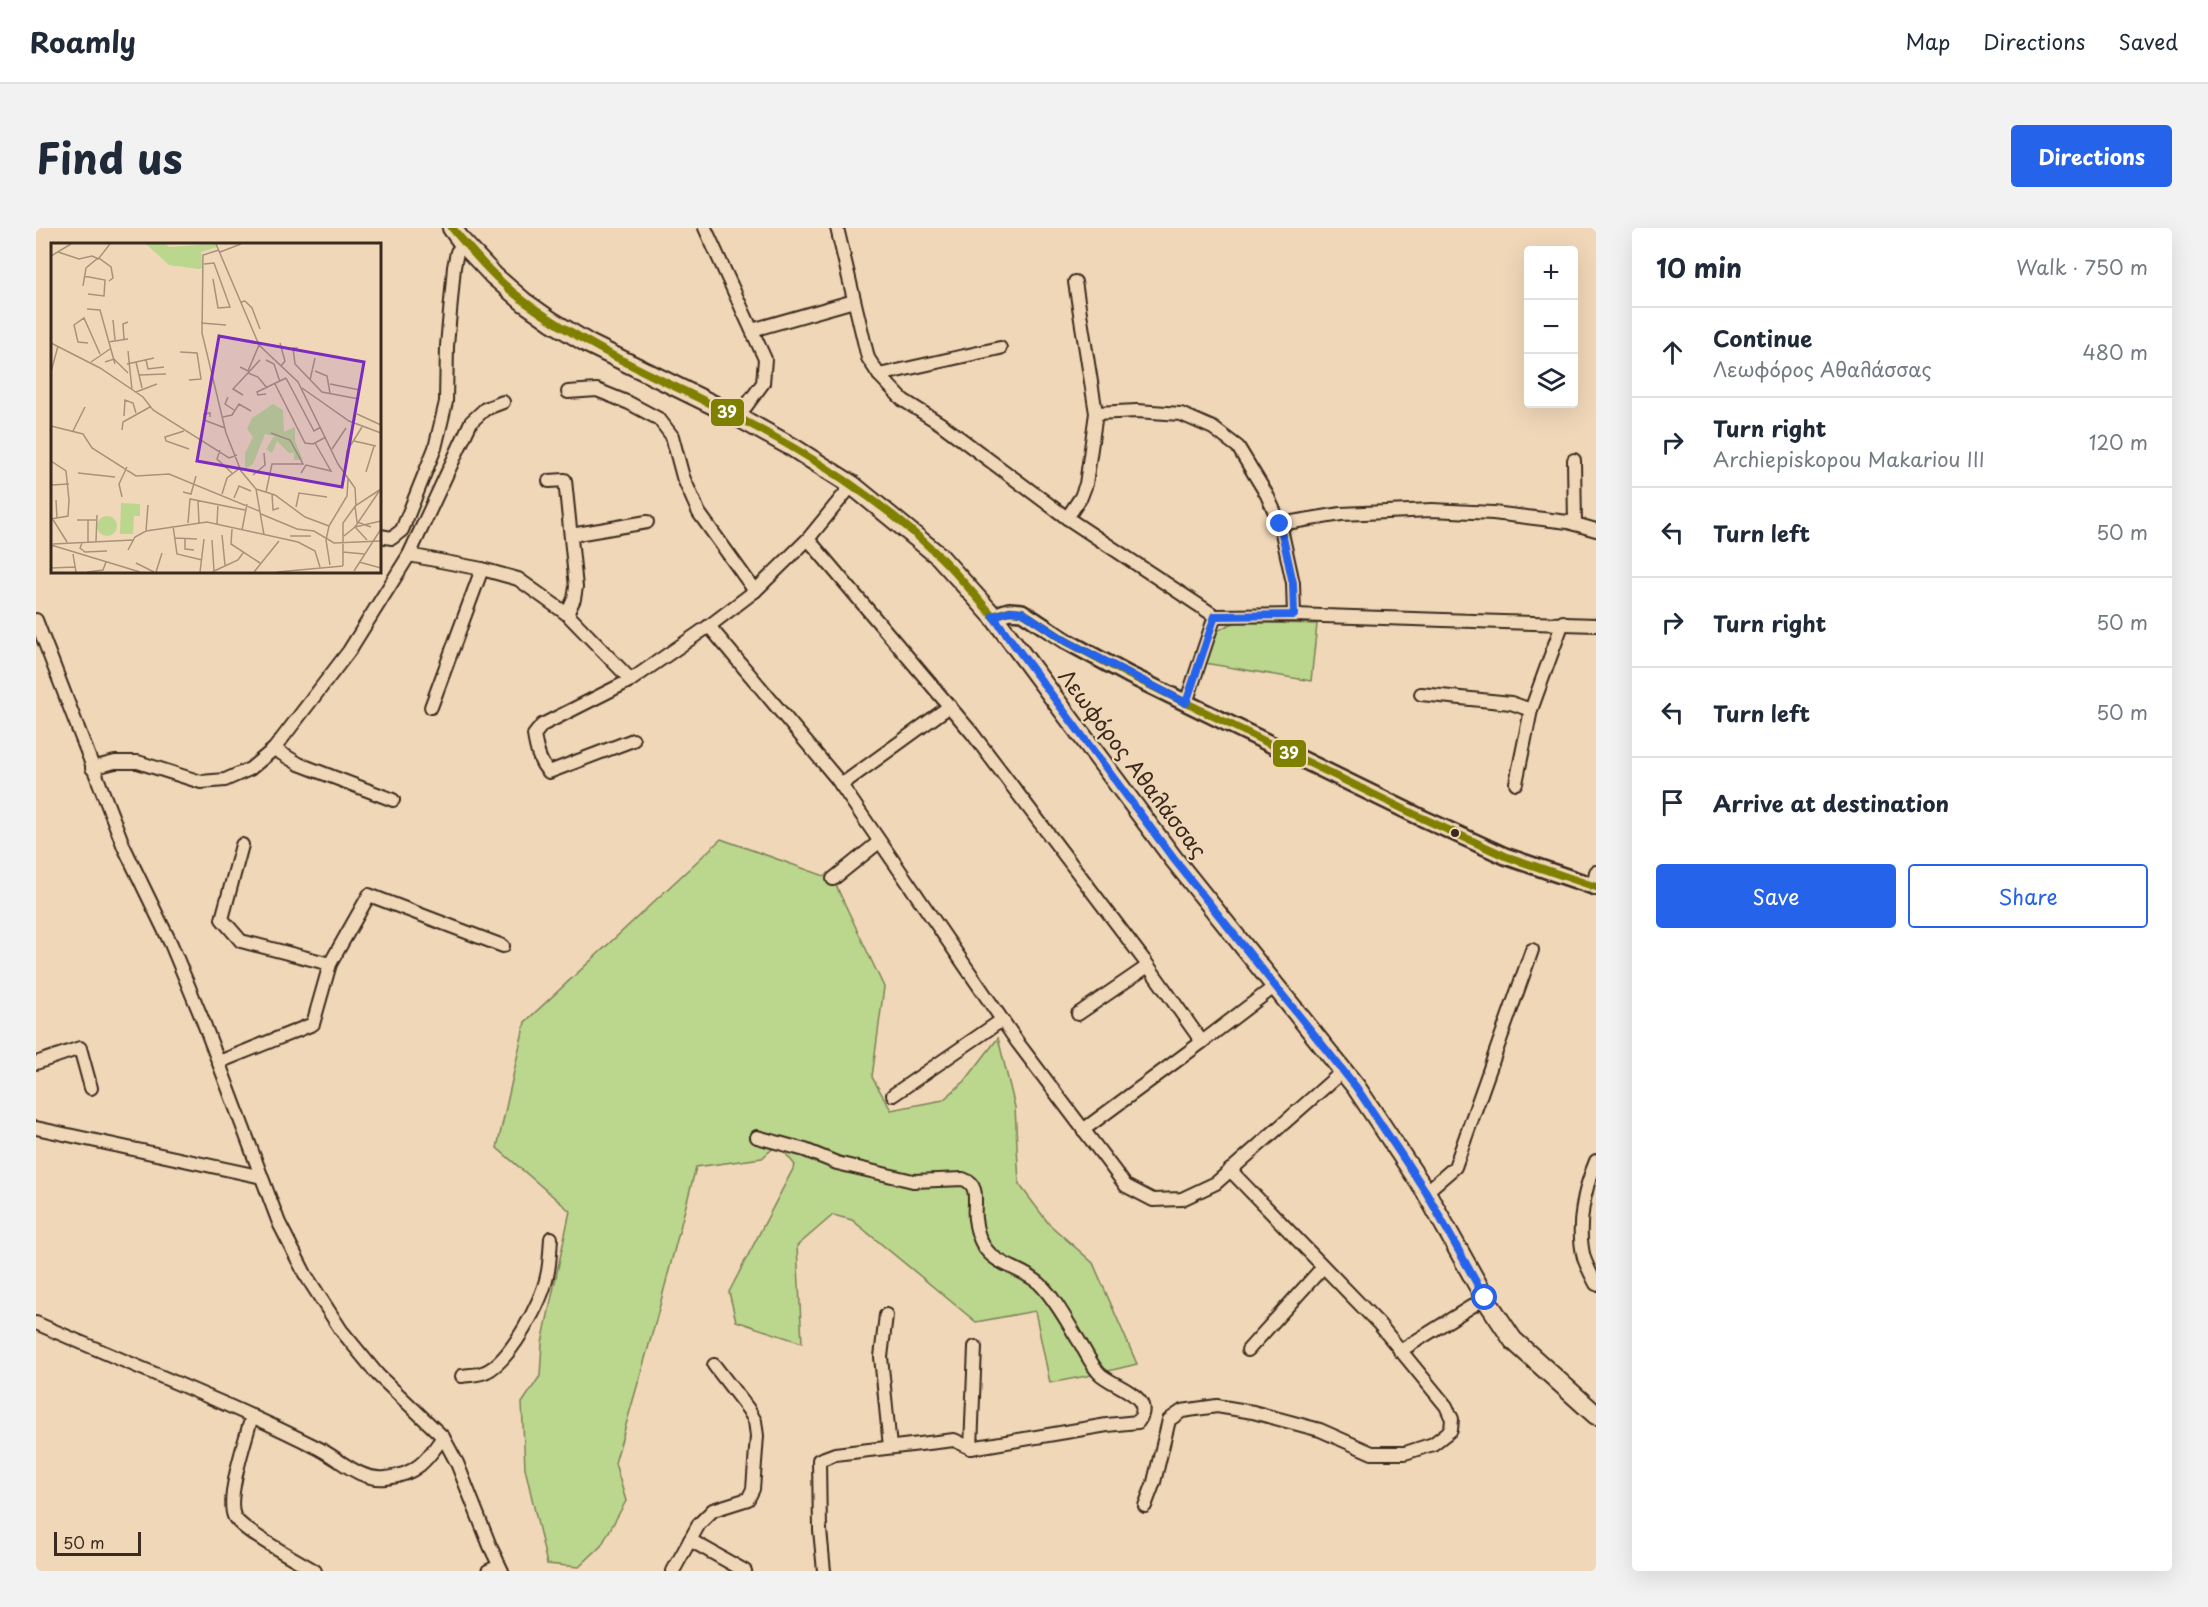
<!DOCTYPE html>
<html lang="en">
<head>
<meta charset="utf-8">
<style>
	:root { --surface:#fff; --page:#f2f2f3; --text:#1f2937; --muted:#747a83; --line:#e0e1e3; --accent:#2563eb }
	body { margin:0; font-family:"Playpen Sans",sans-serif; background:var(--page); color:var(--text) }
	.controls { position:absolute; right:18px; top:18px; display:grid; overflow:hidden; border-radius:6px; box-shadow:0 6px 24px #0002 }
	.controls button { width:54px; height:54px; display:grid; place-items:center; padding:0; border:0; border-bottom:2px solid var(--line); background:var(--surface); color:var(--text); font:30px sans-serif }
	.scale { position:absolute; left:18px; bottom:15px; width:87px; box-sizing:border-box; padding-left:6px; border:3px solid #3b2a1e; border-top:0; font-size:16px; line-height:21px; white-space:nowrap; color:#3b2a1e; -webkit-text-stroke:4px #f0d7b8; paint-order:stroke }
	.stop { position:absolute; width:18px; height:18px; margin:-14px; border:4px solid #2563eb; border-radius:50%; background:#fff }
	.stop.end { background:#2563eb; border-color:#fff; box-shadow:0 2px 6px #0008 }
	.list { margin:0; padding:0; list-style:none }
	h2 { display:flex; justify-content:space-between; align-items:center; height:78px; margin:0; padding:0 24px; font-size:26px }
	h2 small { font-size:20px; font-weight:400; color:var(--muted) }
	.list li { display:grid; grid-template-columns:39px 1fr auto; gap:18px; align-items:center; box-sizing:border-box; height:90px; padding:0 24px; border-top:2px solid var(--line) }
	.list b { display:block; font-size:22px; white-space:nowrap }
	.list p { margin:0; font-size:20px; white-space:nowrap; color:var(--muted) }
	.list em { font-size:20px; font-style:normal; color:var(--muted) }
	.actions { display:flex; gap:12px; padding:18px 24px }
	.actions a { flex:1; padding:14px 0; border:2px solid var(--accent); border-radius:6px; text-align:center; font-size:21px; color:var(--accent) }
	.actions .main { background:var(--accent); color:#fff }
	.icon { flex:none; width:33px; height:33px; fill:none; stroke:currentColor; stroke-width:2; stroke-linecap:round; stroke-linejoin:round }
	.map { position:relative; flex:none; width:1560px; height:1343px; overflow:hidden; border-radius:6px }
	header { display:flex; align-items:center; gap:36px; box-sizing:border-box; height:84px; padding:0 30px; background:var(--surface); border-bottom:2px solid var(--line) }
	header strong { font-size:28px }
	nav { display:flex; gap:33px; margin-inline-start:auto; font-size:21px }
	.intro { display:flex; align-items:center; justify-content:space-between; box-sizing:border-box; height:144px; padding:0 36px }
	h1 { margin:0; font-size:42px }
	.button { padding:15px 27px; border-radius:6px; background:var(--accent); color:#fff; font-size:21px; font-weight:700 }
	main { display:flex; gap:36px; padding:0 36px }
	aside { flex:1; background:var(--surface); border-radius:6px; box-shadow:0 6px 24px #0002 }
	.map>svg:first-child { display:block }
</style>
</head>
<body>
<header>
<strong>Roamly</strong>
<nav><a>Map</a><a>Directions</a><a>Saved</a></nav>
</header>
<div class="intro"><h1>Find us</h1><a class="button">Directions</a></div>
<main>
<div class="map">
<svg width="1560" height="1343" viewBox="0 0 1560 1343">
	<rect width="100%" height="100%" fill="#f0d7b8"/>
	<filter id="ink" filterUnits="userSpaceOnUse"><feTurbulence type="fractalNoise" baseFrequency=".0167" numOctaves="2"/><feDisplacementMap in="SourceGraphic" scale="12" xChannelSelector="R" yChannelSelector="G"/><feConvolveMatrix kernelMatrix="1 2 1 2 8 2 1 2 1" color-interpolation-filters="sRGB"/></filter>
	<g filter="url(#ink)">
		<g fill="#bbd68d" stroke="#7b8056" stroke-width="1.5">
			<path d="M1202 394 1281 396 1275 453 1168 435C1176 411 1175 401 1202 394Z"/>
			<polygon points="685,611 797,651 848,759 836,849 855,882 907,872 929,853 962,810 979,879 983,956 1013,996 1057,1035 1101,1136 1056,1147 1014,1155 999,1083 940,1094 816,992 797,987 761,1018 766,1115 700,1093 693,1064 759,937 742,916 726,930 660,939 619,1096 579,1235 590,1273 565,1318 543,1339 511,1336 489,1240 486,1175 504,1148 506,1115 534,983 461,920 489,794"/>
		</g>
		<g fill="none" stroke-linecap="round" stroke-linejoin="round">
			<g stroke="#3b2a1e" stroke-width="16">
				<g id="minor">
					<polyline points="669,0 729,131 727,155 702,189"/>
					<polyline points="801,0 832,130 843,147 867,172 905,196 1031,290 1179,388 1258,387 1560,397"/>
					<polyline points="716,102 818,73"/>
					<polyline points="843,147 964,120"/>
					<polyline points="532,164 561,162 593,175 623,191 636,208 647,249 663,285 719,363"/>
					<polyline points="1060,185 1101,183 1145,186 1177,200 1202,219 1231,267 1244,296 1257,355 1258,387"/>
					<polyline points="1538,232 1539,296"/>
					<polyline points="513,253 529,252 540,359 538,371 531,386"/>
					<polyline points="1031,290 1045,269 1050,256 1060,185 1039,54"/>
					<polyline points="1244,296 1305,286 1396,282 1457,285 1532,294 1560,302"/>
					<polyline points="535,307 611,294"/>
					<polyline points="344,308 356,310 366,302 399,220 410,174 411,118 418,39 421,24 427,15"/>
					<polyline points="772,311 936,505 1108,732 1166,814 1238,759"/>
					<polyline points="373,327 446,341 482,351 531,386 595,452"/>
					<polyline points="0,392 88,619 135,716 167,793 243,995 269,1046 305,1102 342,1147 407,1209 421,1235 454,1318 466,1343"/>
					<polyline points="673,398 801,551 982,815 1090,958 1117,972 1146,971 1180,955 1307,843"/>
					<polyline points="1385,466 1475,475 1495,482"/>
					<polyline points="1150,475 1179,388"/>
					<polyline points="395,479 446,341"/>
					<path d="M597 512 513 544C503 535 500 519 498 507L506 497 595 452 673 398 719 363 772 311 816 257"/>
					<polyline points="56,540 79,534 102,534 165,554 189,552 214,541 238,521"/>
					<polyline points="1480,555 1495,482 1527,394"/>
					<polyline points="805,557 914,478"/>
					<polyline points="357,572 263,536 238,521 313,423 373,327 435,194 449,181 467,174"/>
					<polyline points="206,617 186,691 205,713 294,736"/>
					<polyline points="797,651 843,614"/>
					<polyline points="1557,658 1560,644"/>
					<polyline points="1042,786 1112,738"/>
					<polyline points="183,834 277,796 294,736 333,667 467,718"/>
					<polyline points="0,835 44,820 55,860"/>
					<polyline points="857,867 966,792"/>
					<polyline points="0,900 226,949"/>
					<polyline points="1047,902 1166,814"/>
					<path d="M721 909 769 922 801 935 877 953 927 951C945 957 937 976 939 991 940 999 943 1010 947 1017 959 1038 987 1040 1004 1056 1020 1072 1031 1094 1043 1113 1049 1123 1055 1136 1063 1145 1076 1159 1121 1167 1102 1194L1071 1197 935 1220 918 1212 799 1226 783 1232 784 1302 788 1343"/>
					<path d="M1560 933C1548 961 1540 1000 1548 1030 1551 1039 1556 1048 1560 1056"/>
					<polyline points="1390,964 1419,939 1496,722"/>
					<polyline points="850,1087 845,1129 854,1219"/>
					<path d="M0 1095C93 1136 189 1173 280 1219 303 1230 323 1253 350 1250 380 1247 391 1232 407 1209"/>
					<polyline points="1212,1122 1287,1039"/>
					<polyline points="1364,1123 1449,1070"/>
					<path d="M426 1148C433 1147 442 1147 449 1144 474 1134 506 1073 511 1048 514 1036 514 1023 515 1010"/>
					<path d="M216 1188C210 1210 190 1269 198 1288 205 1303 263 1333 279 1343"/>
					<polyline points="935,1220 939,1119"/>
					<polyline points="1109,1278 1118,1254 1133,1192 1146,1183 1181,1178 1217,1184 1284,1202 1336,1225 1369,1225 1397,1216 1415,1202 1416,1191 1410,1178 1343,1096 1194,942"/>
					<polyline points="654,1312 709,1343"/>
					<polyline points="452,1343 463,1338"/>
					<polyline points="637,1343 663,1296 677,1282 712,1271 717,1261 721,1208 719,1193 712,1181 678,1137"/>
				</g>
			</g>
			<g stroke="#3b2a1e" stroke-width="20">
				<polyline id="tertiary" points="957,388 973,383 986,384 1030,413 1093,447 1384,589 1469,628 1560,659"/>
			</g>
			<g stroke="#3b2a1e" stroke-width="22">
				<polyline id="secondary" points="416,0 427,15 458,48 488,74 515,93 553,116 702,189 756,219 816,257 903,328 957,388 1137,630 1320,859 1390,964 1449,1070 1477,1112 1560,1187"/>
			</g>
			<use href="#minor" stroke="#f0d7b8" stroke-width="12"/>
			<use href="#tertiary" stroke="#f0d7b8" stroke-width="15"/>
			<use href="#secondary" stroke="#f0d7b8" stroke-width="18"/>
			<g stroke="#f0d7b8" stroke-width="12">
				<path id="bus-1" d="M416 0C439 27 461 53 489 74 572 134 669 168 756 219 809 250 859 285 902 327 922 346 939 368 957 388L973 383 986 384 1030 413 1093 447 1384 589 1469 628 1560 659"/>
			</g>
			<use href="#bus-1" stroke="#808000" stroke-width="8"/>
		</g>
	</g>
	<g fill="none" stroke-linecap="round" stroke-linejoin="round" filter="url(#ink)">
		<polyline stroke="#2563eb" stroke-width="8" points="1244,296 1257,355 1258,387 1179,388 1150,475 1030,413 986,384 974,383 957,388 1137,630 1320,859 1390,964 1449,1070"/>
	</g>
	<circle fill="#3b2a1e" stroke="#f0d7b8" stroke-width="2" cx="1419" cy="605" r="5"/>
	<g text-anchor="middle" stroke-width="4.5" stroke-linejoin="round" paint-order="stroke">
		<g font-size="21" fill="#3b2a1e" stroke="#f0d7b8">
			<text transform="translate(1096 536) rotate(53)" y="7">Λεωφόρος Αθαλάσσας</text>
		</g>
	</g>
	<g transform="translate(15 15)">
		<rect width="330" height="330" fill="#f0d7b8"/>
		<path d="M95 1H114L118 4 164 1 166 4 150 9 152 25 148 26 118 22ZM222 161 232 167 233 189 244 184V198L252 217H243V210H238L226 198 221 210 215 206 223 193 214 191 202 221 194 226V210L202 194 196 186 201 175ZM70 260 89 261V273H83L82 291H69ZM46 283a10 10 0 1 1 20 0a10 10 0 1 1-20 0Z" fill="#bbd68d"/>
		<path fill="none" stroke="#a8927a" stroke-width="1.5" d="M165 1 208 102 247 139 287 221 304 245 305 262 292 280V323M168 7 152 12 151 90 175 190 190 228 205 246 213 292M7 9 28 16 41 13 48 16M169 9 190 1M0 13 20 1M153 21 163 20 179 64 167 65 162 36M33 33 54 37 53 53 37 51M58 38 62 35 60 24 48 15 59 1M32 43 35 25 47 15M190 59 194 58 201 65 209 86M36 66 49 67 64 121M62 77 64 97M150 80 175 82M73 96 72 81 77 79M57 99 77 96M0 100 49 125 92 154 102 167 178 215 186 212M37 100 27 99 23 82 33 75 49 111M229 100 234 118 230 123M247 105H242L244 121 271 149 308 156M77 108 81 147M129 109 146 110 150 136 138 137M95 117 97 126 113 124M215 117 223 121 229 139M40 119 59 106M54 119 63 116 77 130M85 119 91 145M76 121 103 115M189 124 197 128 208 102M264 128 276 133 279 150M0 129 7 103M197 130 207 134 216 145M88 132 115 131M235 135 263 188 270 184M259 137 264 115M224 141 254 200 262 201 275 194M279 141 309 147M251 145 298 178 330 190M85 149 106 141M215 151 207 152 206 149 235 135M192 152 182 146 209 117M177 154 174 161 183 167M306 171 330 182M73 173 74 157 82 160 85 170M159 174V170L153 171V177L174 185M172 174 181 172 188 161 200 168M0 183 32 191 41 205 85 233 118 231 208 268M71 187 72 179 99 164M22 188 34 164M133 188 114 194 115 198 138 206M303 198 325 203M281 206 295 185M169 207 166 216 181 230M0 218 15 228 18 257 17 273 0 276M294 229 296 208 311 184M315 229 323 203M27 230 64 234M250 230 255 222 280 228 264 200M202 232 214 222 213 210M0 242 18 241M205 246 224 252 254 274 278 283M132 249 140 251 145 233M215 249 221 221H252L239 197 220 190M171 251 176 235 189 225M221 251 222 267 228 265M71 254 68 241 76 224M183 255 188 243 200 248M5 257 6 275M147 258 148 280M245 264 248 250 276 254M210 271 246 286 263 288 283 300 330 298M1 275 16 299M26 277H45M37 277V299M137 280 139 256 194 267M166 281 167 261M122 283 126 311 151 317M320 284 306 279 304 263 330 246M181 286 180 301 209 320M191 287 196 261M95 288 97 262M171 292 174 322M239 293H260M293 293 304 284 329 247M124 295 146 296M134 296V306L143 307M161 297 163 328M316 297 304 284 330 278M45 298 46 272M31 300 29 305 34 309 56 308M2 301 82 297M0 302 89 329M77 307 84 294 95 288 156 279 247 299 264 308 269 324M292 309 313 311M22 311 25 329M308 319 330 325M85 320 103 329M279 322 275 297 278 283 296 253 297 236M0 325 24 324M303 328 330 286M36 329 52 327 55 319M105 329 111 310M149 329 153 296M161 329 187 317 192 310M203 329 228 298M226 329 292 323"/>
		<path fill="#7b2cbf" fill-opacity="0.15" stroke="#7b2cbf" stroke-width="3" d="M168 93 313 119 291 244 146 218Z"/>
		<rect width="330" height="330" fill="none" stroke="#3b2a1e" stroke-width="3"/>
	</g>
	<g stroke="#f0d7b8" stroke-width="2">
		<rect x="674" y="170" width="35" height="29" rx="6" fill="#808000"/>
		<rect x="1236" y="511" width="35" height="29" rx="6" fill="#808000"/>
	</g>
	<g font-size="16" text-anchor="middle" font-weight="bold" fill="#fff">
		<text x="691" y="190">39</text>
		<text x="1253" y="531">39</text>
	</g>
</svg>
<div class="controls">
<button>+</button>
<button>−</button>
<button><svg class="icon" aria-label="layers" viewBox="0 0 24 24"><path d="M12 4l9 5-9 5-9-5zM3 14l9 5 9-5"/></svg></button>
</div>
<div class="scale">50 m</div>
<div class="stop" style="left:1449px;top:1070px"></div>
<div class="stop end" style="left:1244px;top:296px"></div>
</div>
<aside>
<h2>10 min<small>Walk · 750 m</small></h2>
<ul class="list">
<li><svg class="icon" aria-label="ahead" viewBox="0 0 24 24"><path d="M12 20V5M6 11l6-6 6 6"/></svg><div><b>Continue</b><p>Λεωφόρος Αθαλάσσας</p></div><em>480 m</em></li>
<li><svg class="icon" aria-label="right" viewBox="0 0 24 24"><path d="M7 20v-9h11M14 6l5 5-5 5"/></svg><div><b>Turn right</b><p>Archiepiskopou Makariou III</p></div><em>120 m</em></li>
<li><svg class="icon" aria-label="left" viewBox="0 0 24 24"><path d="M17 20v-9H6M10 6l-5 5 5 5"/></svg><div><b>Turn left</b></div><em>50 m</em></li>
<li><svg class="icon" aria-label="right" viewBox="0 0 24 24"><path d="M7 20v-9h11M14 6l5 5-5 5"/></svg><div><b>Turn right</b></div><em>50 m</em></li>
<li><svg class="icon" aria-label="left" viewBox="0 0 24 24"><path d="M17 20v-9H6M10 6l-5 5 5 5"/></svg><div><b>Turn left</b></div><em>50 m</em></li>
<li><svg class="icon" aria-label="arrive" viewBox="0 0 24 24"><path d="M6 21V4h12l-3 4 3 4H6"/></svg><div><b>Arrive at destination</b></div></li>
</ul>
<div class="actions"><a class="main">Save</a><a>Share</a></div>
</aside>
</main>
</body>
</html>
